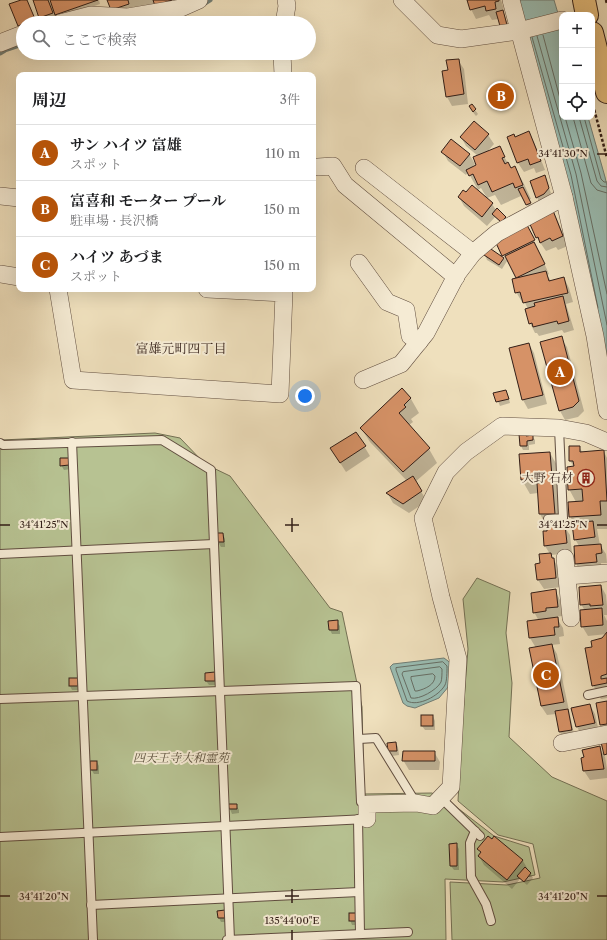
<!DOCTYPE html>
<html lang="ja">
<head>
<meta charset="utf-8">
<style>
	:root { --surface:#fff; --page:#f6f6f6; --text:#202124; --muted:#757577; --line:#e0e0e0; --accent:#b45309 }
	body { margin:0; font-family:"Libre Caslon Text","Noto Serif JP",serif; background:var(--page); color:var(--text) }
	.controls { position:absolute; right:12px; top:12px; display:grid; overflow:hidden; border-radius:8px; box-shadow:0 4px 16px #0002 }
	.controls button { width:36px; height:36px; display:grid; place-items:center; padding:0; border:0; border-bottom:1px solid var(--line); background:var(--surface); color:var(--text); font:20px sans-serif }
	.you { position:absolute; left:305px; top:396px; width:14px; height:14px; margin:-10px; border:3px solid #fff; border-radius:50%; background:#1a73e8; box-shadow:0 0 0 6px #1a73e833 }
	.badge { display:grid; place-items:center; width:26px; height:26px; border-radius:50%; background:var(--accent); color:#fff; font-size:13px; font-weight:700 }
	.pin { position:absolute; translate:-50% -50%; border:2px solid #fff; box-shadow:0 1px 4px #0006 }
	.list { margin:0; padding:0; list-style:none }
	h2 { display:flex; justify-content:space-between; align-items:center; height:52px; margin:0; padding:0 16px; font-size:17px }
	h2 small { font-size:13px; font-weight:400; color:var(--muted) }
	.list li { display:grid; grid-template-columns:26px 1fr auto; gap:12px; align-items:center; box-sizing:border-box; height:56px; padding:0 16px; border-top:1px solid var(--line) }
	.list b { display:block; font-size:15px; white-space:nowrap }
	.list p { margin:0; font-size:13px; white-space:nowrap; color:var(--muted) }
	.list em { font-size:13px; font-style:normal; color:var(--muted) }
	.icon { flex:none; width:22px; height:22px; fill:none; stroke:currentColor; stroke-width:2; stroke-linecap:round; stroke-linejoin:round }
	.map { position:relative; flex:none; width:607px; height:940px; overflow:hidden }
	.search { position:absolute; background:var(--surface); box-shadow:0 4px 16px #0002; left:16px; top:16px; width:300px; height:44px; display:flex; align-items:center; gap:10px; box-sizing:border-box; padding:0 14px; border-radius:22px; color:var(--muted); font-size:15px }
	.panel { position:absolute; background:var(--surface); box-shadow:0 4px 16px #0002; left:16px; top:72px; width:300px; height:220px; border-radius:8px }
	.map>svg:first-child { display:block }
</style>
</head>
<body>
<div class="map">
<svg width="607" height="940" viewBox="0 0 607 940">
	<rect width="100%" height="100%" fill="#efe0bd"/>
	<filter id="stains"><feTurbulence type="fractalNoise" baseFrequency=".005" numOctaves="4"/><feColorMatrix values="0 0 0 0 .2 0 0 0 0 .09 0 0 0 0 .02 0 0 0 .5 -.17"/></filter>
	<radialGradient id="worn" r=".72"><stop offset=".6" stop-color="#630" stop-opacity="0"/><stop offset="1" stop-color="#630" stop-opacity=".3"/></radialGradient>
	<g fill="#b7c292" stroke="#747054">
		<polygon points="155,433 180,438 205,464 230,476 330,608 342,612 362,707 364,794 432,793 455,806 494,836 529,847 535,875 503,882 445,879 446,940 0,940 0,438 1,440"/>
		<polygon points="477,578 510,592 506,633 512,683 509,737 552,777 607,801 607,940 452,940 450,882 507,885 540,878 533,844 498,835 458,801 463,713 468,649 463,599"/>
	</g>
	<g fill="#9abdb3" stroke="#707d75">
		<polygon points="519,0 554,0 562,27 562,117 588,117 605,177 607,186 607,369"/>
		<polygon points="444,658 452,664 449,686 439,698 415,708 407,706 403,703 390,667 393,664"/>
	</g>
	<g fill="#0003">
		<polygon points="23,0 27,0 37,23 23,23 23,33 18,25"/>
		<polygon points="34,0 49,0 51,4 51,0 99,0 100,4 57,19 59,23 43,23"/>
		<polygon points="108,0 172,0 173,5 112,10"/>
		<polygon points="468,0 501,0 504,10 503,11 505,16 509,29 499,19 492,20 489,15 476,19 471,9"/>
		<polygon points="458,60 464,69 468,104 452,106 447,97"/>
		<polygon points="475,110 478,114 476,116 472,111"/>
		<polygon points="529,133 534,142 545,170 536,173 534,168 524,172 518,163 508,137 515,138"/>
		<polygon points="488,135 494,144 486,153 499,147 511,169 515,168 523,182 531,199 528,200 532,207 530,209 521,196 501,205 495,195 487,198 481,188 478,190 468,172 466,175 448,161 443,152 469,154 475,164 470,169 476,166 478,156 466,146 461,137"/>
		<polygon points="544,176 551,193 547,199 539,202 537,197"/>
		<polygon points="472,187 492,204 496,210 505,217 508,222 504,225 495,217 487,226 464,206 459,197 466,193"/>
		<polygon points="552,209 557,219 568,246 558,250 556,247 546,251 537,238"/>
		<polygon points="532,236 549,274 547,275 551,281 564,278 569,288 573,302 566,304 574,330 564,333 562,330 539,336 537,333 535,333 530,323 528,309 524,301 522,302 516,292 518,279 510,264 509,265 507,261 502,269 487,260 485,255 489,249 506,260 503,255"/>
		<polygon points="561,338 567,347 584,411 578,417 565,420 560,411"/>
		<polygon points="529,344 534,353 547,404 528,409 523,400"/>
		<polygon points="402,390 411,399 419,413 411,419 413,422 409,425 429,449 437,463 415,482 427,501 409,513 393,503 388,494 407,481 370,442 361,428"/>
		<polygon points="495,394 508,395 510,403 500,406"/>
		<polygon points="356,433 370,456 346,472 337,458"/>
		<polygon points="532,436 535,440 535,444 529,445 529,450 523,450 521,446"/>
		<polygon points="570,447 579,447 583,453 604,452 607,458 607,529 597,529 600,545 606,554 607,563 601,563 602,571 581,573 576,563 579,546 575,539 574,524 570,516 576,502 569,489 574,467 570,461"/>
		<polygon points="550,453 558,467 562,526 564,526 570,535 572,553 551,555 559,569 561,587 544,589 538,580 541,564 550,554 545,546 548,529 540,514 538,493 530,494 522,480"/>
		<polygon points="68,459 71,469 64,470 61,465"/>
		<polygon points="218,534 223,534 225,539 225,547 221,547 218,542"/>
		<polygon points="601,586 606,595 607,606 607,615 604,615 607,621 607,698 601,699 593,685 593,647 603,639 607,634 588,636 582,626 585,611 581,604"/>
		<polygon points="555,590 560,600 562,616 556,617 563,628 564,636 559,637 560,644 552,645 557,654 574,734 562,736 560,732 556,714 547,715 541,706 536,648 530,638 539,621 534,612"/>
		<polygon points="329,622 337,622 340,626 340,634 332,634 330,630"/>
		<polygon points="214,673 217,678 217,685 209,685 206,681"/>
		<polygon points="77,679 80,684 80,690 72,690 70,686"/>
		<polygon points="607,702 607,734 606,734 601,725 597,704"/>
		<polygon points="590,705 595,714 599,732 582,736 577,727"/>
		<polygon points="422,716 433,716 435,721 435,730 425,730 422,726"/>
		<polygon points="396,743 398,747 399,755 392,756 389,751 388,744"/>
		<polygon points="599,747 605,757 607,769 607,778 590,780 584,771 585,758"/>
		<polygon points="434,752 440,762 439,770 409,770 403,760"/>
		<polygon points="97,762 99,766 99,774 94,774 91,769"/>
		<polygon points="229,805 236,805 239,810 239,813 232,814 230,809"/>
		<polygon points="456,844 459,849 459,870 454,870 451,866"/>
		<polygon points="479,849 523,861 533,878 527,885 520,879 512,889 484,865 479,856 481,853"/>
		<polygon points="224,911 227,922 221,922 219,918"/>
		<polygon points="355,914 358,925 352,925 350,920"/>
	</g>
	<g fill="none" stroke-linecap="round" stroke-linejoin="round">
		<g stroke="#666e65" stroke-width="1">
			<polyline points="543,35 562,106"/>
			<polyline points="537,36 576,174 607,325"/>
			<polyline points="532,37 571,175 598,308"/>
			<polyline points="565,117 581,173 607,294"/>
			<polyline points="573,117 591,183 597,190 607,193"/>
			<polyline points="579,117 597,181 601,186 607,187"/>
			<polyline points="584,117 601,179 604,182 607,182"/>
			<path d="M443 662 447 666C447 672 447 681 445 685 439 696 418 707 407 701L396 670V668Z"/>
			<path d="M440 667 442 669C442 673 442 679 441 682 437 690 419 700 411 698L402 674 403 672Z"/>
			<path d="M433 674 435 676C435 685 425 689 417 691H415L411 679V677Z"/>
		</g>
		<g stroke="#707d75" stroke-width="5">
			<polyline points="202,5 210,0"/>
			<polyline points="0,53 5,50 23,44"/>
		</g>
	</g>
	<g fill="#d69267" stroke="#321e17">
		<polygon points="21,0 27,0 35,19 18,26 9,4"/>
		<polygon points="33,0 48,0 53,13 39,18"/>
		<polygon points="50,0 98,0 55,15"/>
		<polygon points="107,0 128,0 129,4 111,10"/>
		<polygon points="153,0 172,0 155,6"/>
		<polygon points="467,0 499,0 499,1 495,2 496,9 486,11 485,6 470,10"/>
		<polygon points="503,10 507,25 500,26 496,12"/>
		<polygon points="459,59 464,94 446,97 442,71 448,70 446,60"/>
		<polygon points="472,104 476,109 473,112 469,106"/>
		<polygon points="474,121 489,134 475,150 460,137"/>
		<polygon points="529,131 541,161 530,165 528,159 517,163 507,137 514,134 515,137"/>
		<polygon points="451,139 470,154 460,166 441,152"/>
		<polygon points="500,146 505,157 502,158 505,164 508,162 511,168 515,166 523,185 515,188 513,183 492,192 487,181 478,185 473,174 469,176 466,170 476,165 473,157"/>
		<polygon points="545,175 549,188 544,194 536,198 530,181"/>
		<polygon points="472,185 493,203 482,217 458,197 463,190 466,192"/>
		<polygon points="523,187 531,203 526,205 518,189"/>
		<polygon points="497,208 506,217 501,222 492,214"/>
		<polygon points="552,208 563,236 552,241 550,238 540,243 538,237 536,238 529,222"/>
		<polygon points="527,225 535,240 502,256 496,243"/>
		<polygon points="534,242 545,264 516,278 505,256"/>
		<polygon points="488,247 504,258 499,265 484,255"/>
		<polygon points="546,271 549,281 564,277 568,293 523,303 520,292 515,293 512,279"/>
		<polygon points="563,296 569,321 558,324 557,321 533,327 532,323 529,324 525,309 535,306 534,303"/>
		<polygon points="562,336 579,401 573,407 559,411 540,342"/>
		<polygon points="529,343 543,395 522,400 509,348"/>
		<polygon points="402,388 411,398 404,405 406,407 399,413 430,448 403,472 360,428"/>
		<polygon points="506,390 509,399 496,402 493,393"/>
		<polygon points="356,432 366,446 340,463 330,448"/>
		<polygon points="519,434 526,434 526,436 533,435 533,440 527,441 527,446 520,446"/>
		<polygon points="569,446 580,446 580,452 604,450 607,501 600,501 601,515 569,517 568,502 583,501 582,489 568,490 567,467 574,466 573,461 569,461"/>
		<polygon points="550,452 555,514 539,514 537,483 541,483 541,479 521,480 519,454"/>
		<polygon points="60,458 69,458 69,465 60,466"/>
		<polygon points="413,476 422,491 403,504 386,493"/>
		<polygon points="593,521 595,537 574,540 572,523"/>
		<polygon points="565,525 567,543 544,546 543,531 547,531 547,527"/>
		<polygon points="217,533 223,533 224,542 217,542"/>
		<polygon points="601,544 602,553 596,554 597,562 575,564 574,546"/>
		<polygon points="551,553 552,558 554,558 556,578 537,580 535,564 540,563 539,554"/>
		<polygon points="601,585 603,605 590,606 590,604 580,605 579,587"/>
		<polygon points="556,589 558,607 546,608 546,611 533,613 531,593"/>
		<polygon points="602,608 603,625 581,627 580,610"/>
		<polygon points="558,617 559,627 554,627 555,635 529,638 527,621"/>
		<polygon points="338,620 338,630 329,630 328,621"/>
		<polygon points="607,632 607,674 601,676 601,679 607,678 607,683 592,686 585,648 592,647 591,641 602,638"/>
		<polygon points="552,644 564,702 541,706 529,648"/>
		<polygon points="215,672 215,681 205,681 205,673"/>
		<rect x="69" y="678" width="9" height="8"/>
		<polygon points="607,701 607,724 600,725 596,703"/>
		<polygon points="590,704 595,723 576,727 571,708"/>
		<polygon points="568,709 572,730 559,732 555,711"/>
		<rect x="421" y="715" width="12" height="11"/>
		<polygon points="607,741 607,754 604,755 601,742"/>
		<polygon points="396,742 397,751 388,751 387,743"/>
		<polygon points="600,746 604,769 583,771 581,758 584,757 582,750"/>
		<polygon points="403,751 435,751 435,761 402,761"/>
		<rect x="90" y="761" width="7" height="9"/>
		<polygon points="228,804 237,804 237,809 229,809"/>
		<polygon points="488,836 492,839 494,836 523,860 507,880 478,856 481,852 477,849"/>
		<polygon points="457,843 457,866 450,866 449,844"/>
		<polygon points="525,867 531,873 524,882 517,876"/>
		<polygon points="225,910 225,918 218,918 217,911"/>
		<rect x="349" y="913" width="7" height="8"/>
	</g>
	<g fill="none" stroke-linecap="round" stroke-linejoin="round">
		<g stroke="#614e40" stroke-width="10">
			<g id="service">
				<polyline points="72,442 93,940"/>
				<polyline points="0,443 3,445 162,440 211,470 230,940"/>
				<polyline points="548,519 563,518 559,428"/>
				<polyline points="0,554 214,544"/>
				<polyline points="588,695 607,691"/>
				<polyline points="0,699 356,686 361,802 366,804"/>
				<polyline points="359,739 376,738 416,803"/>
				<polyline points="441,798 480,836"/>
				<polyline points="358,819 360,934"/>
				<polyline points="475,831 470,843 471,877 486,904 491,921"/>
				<polyline points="0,837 367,819"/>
				<polyline points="91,905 359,892"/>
				<polyline points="227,940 408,932"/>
			</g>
		</g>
		<g stroke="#614e40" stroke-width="18">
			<g id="minor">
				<polyline points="402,0 437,35 461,39 519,31 562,20"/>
				<polyline points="511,0 564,197 595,336 607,411"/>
				<polyline points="60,23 91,15 128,17 181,8 199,0"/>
				<polyline points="284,23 287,6 286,0"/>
				<polyline points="0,43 23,34"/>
				<polyline points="282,53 283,75"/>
				<polyline points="318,167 333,166 345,185 456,277"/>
				<polyline points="364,168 473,253"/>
				<polyline points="0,196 19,198"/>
				<polyline points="359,263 387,302 406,310 410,336 419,342"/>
				<polyline points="0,274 19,277"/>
				<polyline points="58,289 73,380 280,394 284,293 207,289"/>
				<polyline points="363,380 401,364 426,333 457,274 473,253 497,233 564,197"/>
				<polyline points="565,558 571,618"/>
				<polyline points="567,576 607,573"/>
				<polyline points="562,743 607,734"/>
				<polyline points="367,819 367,804 416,803 433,806 451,787 458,659 441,597 423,518 446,472 466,452 502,426 559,428 586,433 607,442"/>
			</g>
		</g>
		<g stroke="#321e17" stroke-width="24">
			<g id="primary">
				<polyline points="584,0 587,15"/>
				<polyline points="592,33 607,92"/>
			</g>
		</g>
		<g stroke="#321e17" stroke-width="2.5" stroke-dasharray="3 2" stroke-linecap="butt">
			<polyline points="606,0 607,4"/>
			<polyline points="593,105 607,158"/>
		</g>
		<use href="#service" stroke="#f5ebd4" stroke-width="8"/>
		<use href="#minor" stroke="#f5ebd4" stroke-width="17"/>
		<use href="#primary" stroke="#e8c07e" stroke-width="22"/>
	</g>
	<path fill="none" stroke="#321e17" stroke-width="1.5" d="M597 154H607M292 518V532M0 525H10M285 525H299M597 525H607M292 889V903M0 896H10M285 896H299M597 896H607M292 930V940"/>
	<defs>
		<g id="building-ring" transform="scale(0.9)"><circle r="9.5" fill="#f5ebd4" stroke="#8f2418" stroke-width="1.5"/><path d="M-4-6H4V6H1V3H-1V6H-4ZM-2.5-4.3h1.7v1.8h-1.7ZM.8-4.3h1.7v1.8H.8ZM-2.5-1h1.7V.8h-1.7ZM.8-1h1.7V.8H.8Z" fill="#8f2418"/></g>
	</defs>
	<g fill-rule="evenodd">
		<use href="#building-ring" x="586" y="478"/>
	</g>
	<g text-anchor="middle" stroke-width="4" stroke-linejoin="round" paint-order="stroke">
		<g font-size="12" fill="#321e17" stroke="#f5ebd4" text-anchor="end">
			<text x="573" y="482">大野 石材</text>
		</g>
		<g font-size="12" font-style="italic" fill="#5a4f3c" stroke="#f5ebd4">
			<text x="181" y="762">四天王寺大和霊苑</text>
		</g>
		<g font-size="13" fill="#321e17" stroke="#f5ebd4">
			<text x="181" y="353">富雄元町四丁目</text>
		</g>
	</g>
	<g font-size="10" text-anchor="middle" fill="#321e17" stroke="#f5ebd4" stroke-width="4" stroke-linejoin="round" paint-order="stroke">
		<text x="563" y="157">34°41'30"N</text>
		<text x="44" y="528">34°41'25"N</text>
		<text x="563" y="528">34°41'25"N</text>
		<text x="44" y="900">34°41'20"N</text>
		<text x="563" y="900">34°41'20"N</text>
		<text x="292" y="924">135°44'00"E</text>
	</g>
	<rect width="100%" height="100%" filter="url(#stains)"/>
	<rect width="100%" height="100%" fill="url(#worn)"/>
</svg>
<div class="controls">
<button>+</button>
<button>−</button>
<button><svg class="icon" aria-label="locate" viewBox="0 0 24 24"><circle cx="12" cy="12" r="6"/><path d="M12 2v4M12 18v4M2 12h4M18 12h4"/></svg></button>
</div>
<div class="you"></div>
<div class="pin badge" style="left:560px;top:372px">A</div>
<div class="pin badge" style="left:501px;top:96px">B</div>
<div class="pin badge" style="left:546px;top:675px">C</div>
<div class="search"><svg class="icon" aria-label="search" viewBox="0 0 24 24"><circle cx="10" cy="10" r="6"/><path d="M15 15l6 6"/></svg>ここで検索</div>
<section class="panel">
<h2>周辺<small>3件</small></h2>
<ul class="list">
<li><span class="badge">A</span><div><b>サン ハイツ 富雄</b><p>スポット</p></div><em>110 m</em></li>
<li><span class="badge">B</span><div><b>富喜和 モーター プール</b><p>駐車場 · 長沢橋</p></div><em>150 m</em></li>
<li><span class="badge">C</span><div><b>ハイツ あづま</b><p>スポット</p></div><em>150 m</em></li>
</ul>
</section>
</div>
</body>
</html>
